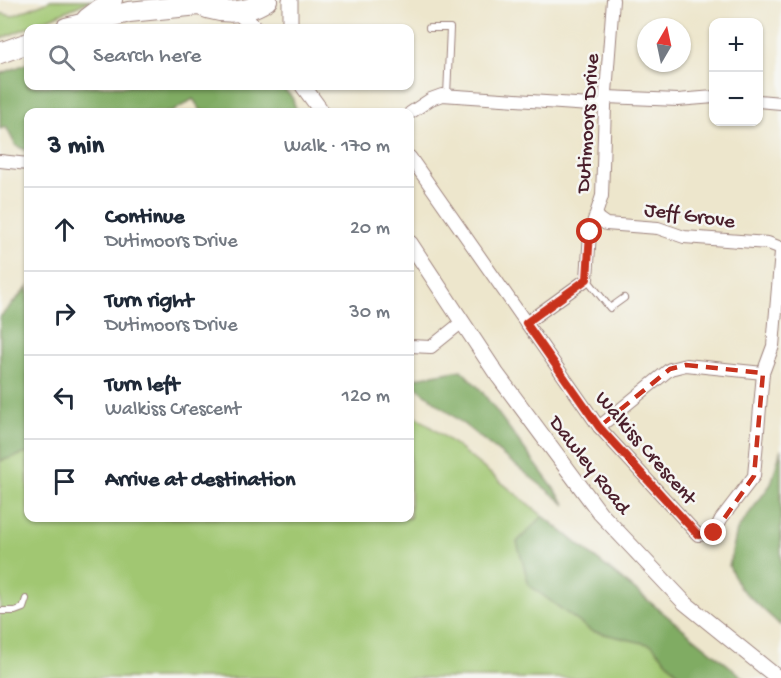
<!DOCTYPE html>
<html lang="en">
<head>
<meta charset="utf-8">
<style>
	:root { --surface:#fff; --page:#f2f2f3; --text:#1f2937; --muted:#747a83; --line:#e0e1e3 }
	body { margin:0; font-family:"Gochi Hand",sans-serif; background:var(--page); color:var(--text) }
	.controls { position:absolute; right:18px; top:18px; display:grid; overflow:hidden; border-radius:12px; box-shadow:0 2px 4px #0004 }
	.controls button { width:54px; height:54px; display:grid; place-items:center; padding:0; border:0; border-bottom:2px solid var(--line); background:var(--surface); color:var(--text); font:30px sans-serif }
	.compass { position:absolute; left:637px; top:18px; width:54px; height:54px; border-radius:50%; background:var(--surface); box-shadow:0 2px 4px #0004; rotate:9deg }
	.stop { position:absolute; width:18px; height:18px; margin:-14px; border:4px solid #c8321e; border-radius:50%; background:#fff }
	.stop.end { background:#c8321e; border-color:#fff; box-shadow:0 2px 6px #0008 }
	.list { margin:0; padding:0; list-style:none }
	h2 { display:flex; justify-content:space-between; align-items:center; height:78px; margin:0; padding:0 24px; font-size:26px }
	h2 small { font-size:20px; font-weight:400; color:var(--muted) }
	.list li { display:grid; grid-template-columns:39px 1fr auto; gap:18px; align-items:center; box-sizing:border-box; height:84px; padding:0 24px; border-top:2px solid var(--line) }
	.list b { display:block; font-size:22px; white-space:nowrap }
	.list p { margin:0; font-size:20px; white-space:nowrap; color:var(--muted) }
	.list em { font-size:20px; font-style:normal; color:var(--muted) }
	.icon { flex:none; width:33px; height:33px; fill:none; stroke:currentColor; stroke-width:2; stroke-linecap:round; stroke-linejoin:round }
	.map { position:relative; flex:none; width:781px; height:678px; overflow:hidden }
	.search { position:absolute; background:var(--surface); box-shadow:0 2px 4px #0004; left:24px; top:24px; width:390px; height:66px; display:flex; align-items:center; gap:15px; box-sizing:border-box; padding:0 21px; border-radius:12px; color:var(--muted); font-size:22px }
	.panel { position:absolute; background:var(--surface); box-shadow:0 2px 4px #0004; left:24px; top:108px; width:390px; height:414px; border-radius:12px }
	.map>svg:first-child { display:block }
</style>
</head>
<body>
<div class="map">
<svg width="781" height="678" viewBox="0 0 781 678">
	<rect width="100%" height="100%" fill="#f6f6f2"/>
	<filter id="ink" filterUnits="userSpaceOnUse"><feTurbulence type="fractalNoise" baseFrequency=".0167" numOctaves="2"/><feDisplacementMap in="SourceGraphic" scale="12" xChannelSelector="R" yChannelSelector="G"/><feConvolveMatrix kernelMatrix="1 2 1 2 8 2 1 2 1" color-interpolation-filters="sRGB"/></filter>
	<filter id="wash" filterUnits="userSpaceOnUse"><feTurbulence type="fractalNoise" baseFrequency=".008" numOctaves="4" result="noise"/><feDisplacementMap in="SourceGraphic" scale="24" xChannelSelector="R" yChannelSelector="G"/><feGaussianBlur stdDeviation="1.35" result="paint"/><feColorMatrix in="noise" values="0 0 0 0 0 0 0 0 0 0 0 0 0 0 0 0 0 1.4 0 .05"/><feComposite in="paint" operator="in"/></filter>
	<g filter="url(#wash)">
		<rect width="100%" height="100%" fill="#ede6cc"/>
		<g fill="#a1c772" stroke="#76734e" stroke-width="1.5">
			<polygon points="51,0 92,0 0,39 0,13 12,16"/>
			<polygon points="28,287 28,518 410,518 410,412 450,441 744,678 0,678 0,317"/>
		</g>
		<g fill="#80ac64" stroke="#656648" stroke-width="1.5">
			<polygon points="28,63 28,86 280,86 292,97 297,112 202,112 193,99 172,112 28,112 28,151 16,146 6,127 0,129 0,74"/>
			<polygon points="28,287 28,453 0,461 0,317"/>
			<polygon points="461,370 480,389 566,505 410,382 410,379"/>
			<polygon points="781,449 781,626 739,587 729,566 737,530 771,484"/>
			<polygon points="543,516 744,678 682,678 652,645 591,631 529,585 517,542"/>
		</g>
	</g>
	<g filter="url(#ink)">
		<g fill="none" stroke-linecap="round" stroke-linejoin="round">
			<g stroke="#9c827c" stroke-width="8">
				<g id="service">
					<polyline points="429,28 450,28 447,95"/>
					<polyline points="587,279 610,308 624,298"/>
					<polyline points="0,611 15,611 23,608 26,599"/>
				</g>
			</g>
			<g stroke="#9c827c" stroke-width="14">
				<g id="minor">
					<polyline points="606,97 678,100 714,97"/>
					<polyline points="758,101 781,103"/>
					<polyline points="410,113 431,99 442,95 605,106"/>
					<polyline points="410,157 599,427 698,535 714,533 721,519 754,476 763,373 773,346 781,252"/>
					<polyline points="0,161 28,164"/>
					<polyline points="596,217 606,224 658,228 684,237 768,243 781,248"/>
					<polyline points="526,323 587,279 590,232 602,196 605,106 613,0"/>
					<polyline points="410,346 431,347 462,322"/>
					<polyline points="599,427 670,369 686,365 763,373"/>
				</g>
			</g>
			<g stroke="#9c827c" stroke-width="17">
				<g id="tertiary">
					<polyline points="238,12 255,28"/>
					<polyline points="290,28 290,0"/>
					<polyline points="303,86 322,112"/>
					<polyline points="410,243 496,373 600,513 685,603 778,678"/>
				</g>
			</g>
			<g stroke="#9c827c" stroke-width="22">
				<g id="primary">
					<path d="M190 0C214 15 244 16 267 0"/>
					<polyline points="87,19 112,0"/>
					<polyline points="66,28 129,12 199,5"/>
					<polyline points="0,53 28,43"/>
				</g>
			</g>
			<use href="#service" stroke="#fff" stroke-width="6"/>
			<use href="#minor" stroke="#fff" stroke-width="12"/>
			<use href="#tertiary" stroke="#fff" stroke-width="15"/>
			<use href="#primary" stroke="#fff" stroke-width="20"/>
		</g>
	</g>
	<g fill="none" stroke-linecap="round" stroke-linejoin="round" filter="url(#ink)">
		<polyline stroke="#c8321e" stroke-width="8" points="590,232 587,279 526,323 599,427 698,535 714,533"/>
	</g>
	<path fill="none" stroke="#c8321e" stroke-width="4.5" stroke-dasharray="12 8" stroke-linejoin="round" d="M686 365 763 373 754 476 714 533 698 535 599 427 670 369Z"/>
	<g text-anchor="middle" stroke-width="5" stroke-linejoin="round" paint-order="stroke">
		<g font-size="21" fill="#4a1f2b" stroke="#f6f6f2">
			<text transform="translate(586 123) rotate(-86)" y="7">Dutimoors Drive</text>
			<text transform="translate(690 214) rotate(8)" y="7">Jeff Grove</text>
			<text transform="translate(647 447) rotate(49)" y="7">Walkiss Crescent</text>
			<text transform="translate(591 464) rotate(52)" y="7">Dawley Road</text>
		</g>
	</g>
</svg>
<div class="controls">
<button>+</button>
<button>−</button>
</div>
<svg class="compass" viewBox="-18 -18 36 36"><path d="M0-13l5 13h-10z" fill="#e53935"/><path d="M0 13l5-13h-10z" fill="#747a83"/></svg>
<div class="stop" style="left:590px;top:232px"></div>
<div class="stop end" style="left:714px;top:533px"></div>
<div class="search"><svg class="icon" aria-label="search" viewBox="0 0 24 24"><circle cx="10" cy="10" r="6"/><path d="M15 15l6 6"/></svg>Search here</div>
<section class="panel">
<h2>3 min<small>Walk · 170 m</small></h2>
<ul class="list">
<li><svg class="icon" aria-label="ahead" viewBox="0 0 24 24"><path d="M12 20V5M6 11l6-6 6 6"/></svg><div><b>Continue</b><p>Dutimoors Drive</p></div><em>20 m</em></li>
<li><svg class="icon" aria-label="right" viewBox="0 0 24 24"><path d="M7 20v-9h11M14 6l5 5-5 5"/></svg><div><b>Turn right</b><p>Dutimoors Drive</p></div><em>30 m</em></li>
<li><svg class="icon" aria-label="left" viewBox="0 0 24 24"><path d="M17 20v-9H6M10 6l-5 5 5 5"/></svg><div><b>Turn left</b><p>Walkiss Crescent</p></div><em>120 m</em></li>
<li><svg class="icon" aria-label="arrive" viewBox="0 0 24 24"><path d="M6 21V4h12l-3 4 3 4H6"/></svg><div><b>Arrive at destination</b></div></li>
</ul>
</section>
</div>
</body>
</html>
